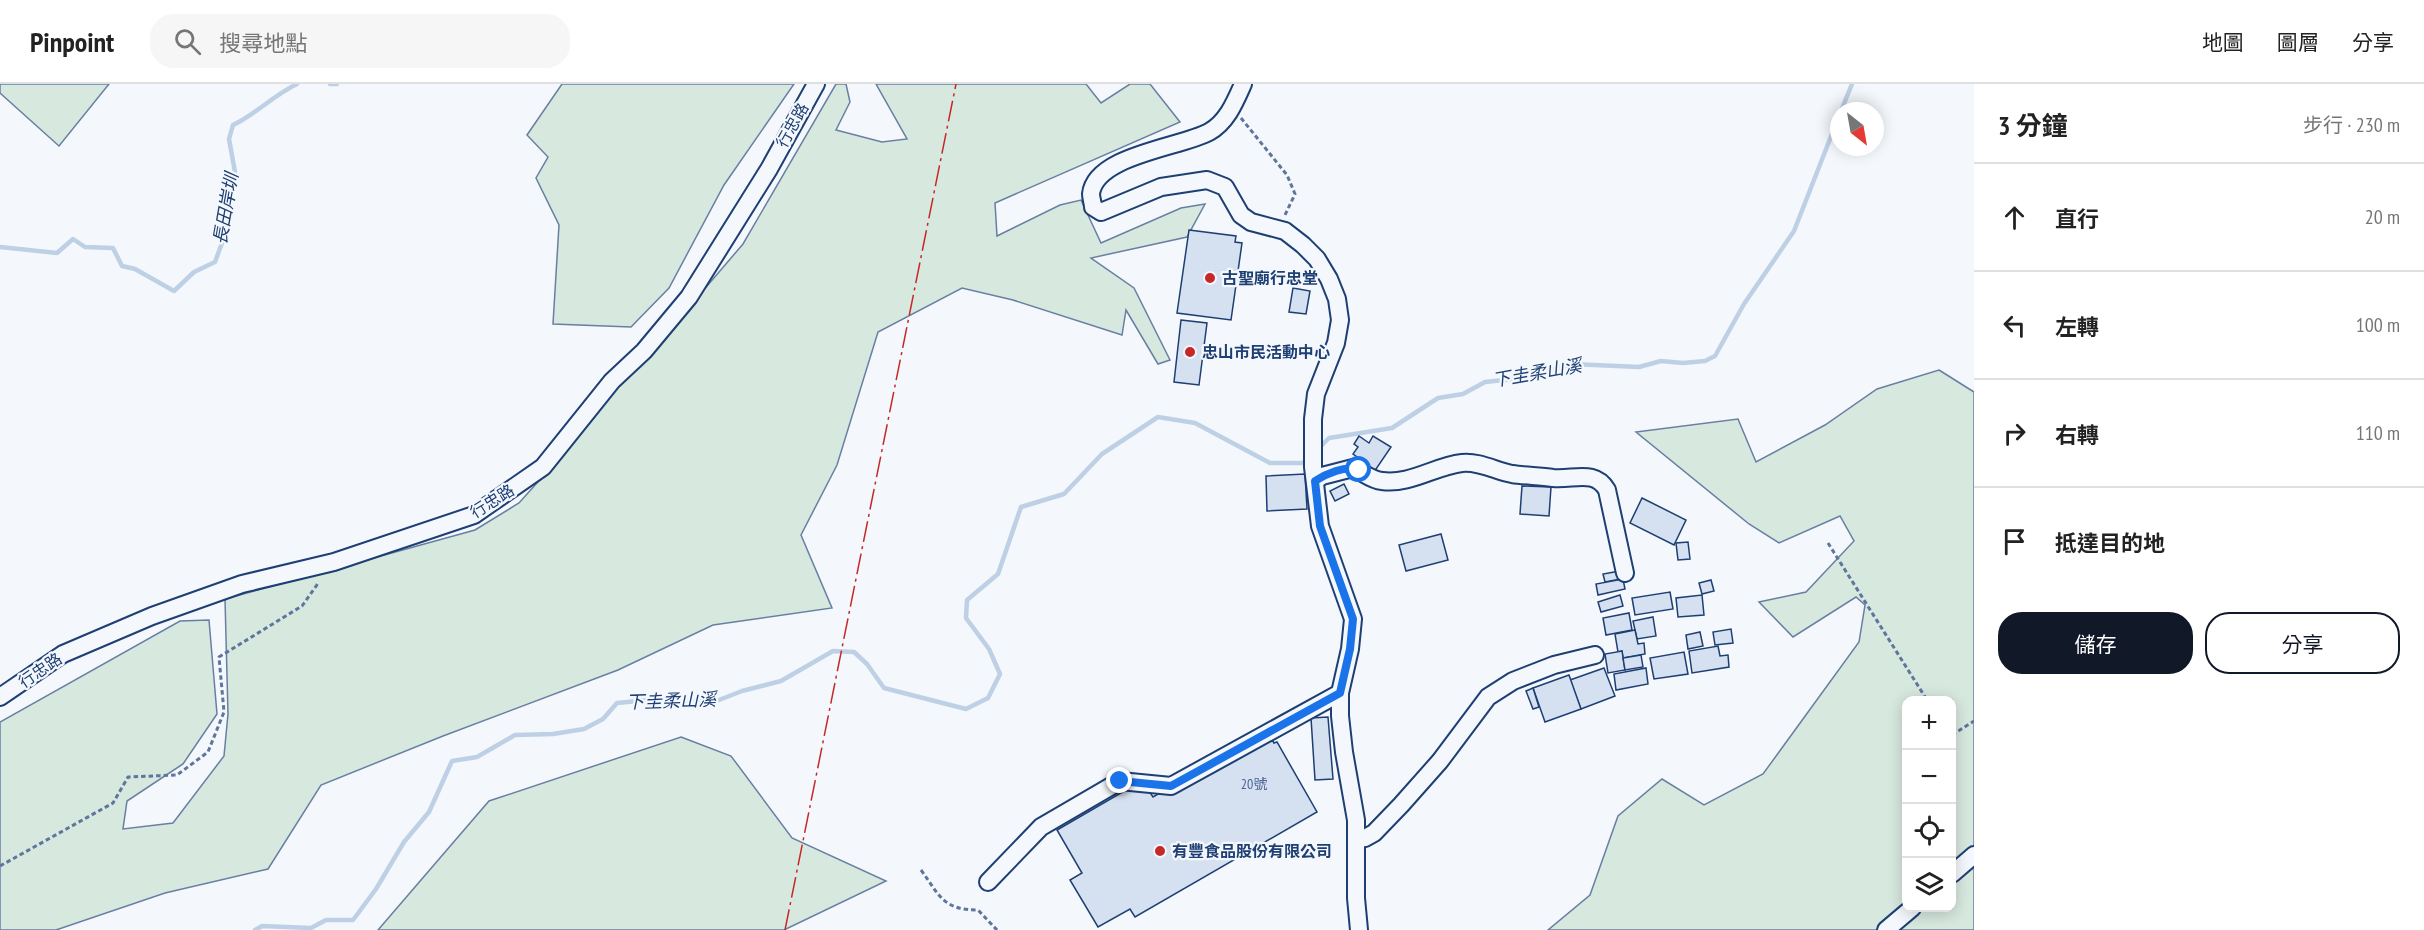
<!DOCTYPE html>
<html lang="zh-TW">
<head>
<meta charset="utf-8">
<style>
	:root { --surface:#fff; --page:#f6f6f6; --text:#222; --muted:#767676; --line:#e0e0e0; --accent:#111827 }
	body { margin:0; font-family:"PT Sans Narrow","Noto Sans TC",sans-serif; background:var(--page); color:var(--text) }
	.controls { position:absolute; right:18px; bottom:18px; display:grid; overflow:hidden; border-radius:12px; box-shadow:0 3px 15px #0003 }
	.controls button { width:54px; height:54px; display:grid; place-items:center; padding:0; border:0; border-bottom:2px solid var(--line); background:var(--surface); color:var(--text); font:30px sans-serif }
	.compass { position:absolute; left:1830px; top:18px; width:54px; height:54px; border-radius:50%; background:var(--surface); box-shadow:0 3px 15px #0003; rotate:149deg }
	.stop { position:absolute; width:18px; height:18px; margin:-14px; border:4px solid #1a73e8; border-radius:50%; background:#fff }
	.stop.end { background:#1a73e8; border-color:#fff; box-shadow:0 2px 6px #0008 }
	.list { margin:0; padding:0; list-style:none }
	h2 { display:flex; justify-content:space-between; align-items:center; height:78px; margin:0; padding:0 24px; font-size:26px }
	h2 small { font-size:20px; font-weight:400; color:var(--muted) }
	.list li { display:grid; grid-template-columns:39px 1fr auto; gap:18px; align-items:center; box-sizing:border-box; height:108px; padding:0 24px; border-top:2px solid var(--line) }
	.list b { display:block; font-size:22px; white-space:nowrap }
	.list em { font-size:20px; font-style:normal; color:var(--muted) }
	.actions { display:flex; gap:12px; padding:18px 24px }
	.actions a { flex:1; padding:14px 0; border:2px solid var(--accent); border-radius:24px; text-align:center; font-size:21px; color:var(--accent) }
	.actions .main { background:var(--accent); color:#fff }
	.icon { flex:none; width:33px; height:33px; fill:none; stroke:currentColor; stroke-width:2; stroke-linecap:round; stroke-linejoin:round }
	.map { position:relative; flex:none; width:1974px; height:846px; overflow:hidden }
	header { display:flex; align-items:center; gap:36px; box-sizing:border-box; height:84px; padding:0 30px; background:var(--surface); border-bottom:2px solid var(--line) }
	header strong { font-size:28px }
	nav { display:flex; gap:33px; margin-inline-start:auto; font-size:21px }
	.search { width:420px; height:54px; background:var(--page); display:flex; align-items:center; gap:15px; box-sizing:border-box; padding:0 21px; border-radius:24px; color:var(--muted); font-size:22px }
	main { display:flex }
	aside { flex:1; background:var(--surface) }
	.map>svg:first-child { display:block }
</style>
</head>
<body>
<header>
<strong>Pinpoint</strong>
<div class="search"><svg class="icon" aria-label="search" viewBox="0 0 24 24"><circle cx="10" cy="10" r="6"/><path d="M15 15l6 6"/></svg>搜尋地點</div>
<nav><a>地圖</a><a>圖層</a><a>分享</a></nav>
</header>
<main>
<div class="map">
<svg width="1974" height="846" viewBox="0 0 1974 846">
	<rect width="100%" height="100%" fill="#f4f7fb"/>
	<g fill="#d7e8df" stroke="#687fa3" stroke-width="1.5" fill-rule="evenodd">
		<polygon points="0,0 109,0 59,62 0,9"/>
		<polygon points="562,0 794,0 724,101 669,204 631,243 553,240 559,141 536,94 548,73 527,51"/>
		<polygon points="836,0 846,0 850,18 836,46 882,58 907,55 876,0 1086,0 1101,19 1130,0 1150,0 1180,38 995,119 997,152 1060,121 1081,116 1101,159 1181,124 1205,120 1187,153 1091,174 1134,204 1170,276 1158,280 1126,226 1122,251 1013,216 962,204 878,248 837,381 801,451 832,524 713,541 618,586 443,652 321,701 268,785 165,809 56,846 0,846 0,638 180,537 209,536 217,630 183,680 127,717 123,745 173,739 224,672 228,630 225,515 475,446 519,419 545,390 599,308 672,243 743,160"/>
		<path d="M1939 286 1974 308V846H1548L1590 811 1618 732 1662 695 1704 721 1763 690 1859 558 1865 521 1856 513 1793 553 1759 518 1806 508 1854 457 1840 432 1779 459 1749 440 1636 348 1738 335 1756 378 1825 341 1877 305ZM1906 616H1952V824H1906Z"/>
		<polygon points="681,653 731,672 792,754 886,797 784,846 378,846 489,717"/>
	</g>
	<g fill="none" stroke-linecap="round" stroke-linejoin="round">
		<g stroke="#bed0e5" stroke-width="4.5">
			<polyline points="330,0 337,0"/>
			<polyline points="1841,27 1852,0"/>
			<path d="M0 163 57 169 73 155 85 163 113 164 122 182 135 185 174 207 194 188 215 178 222 159 235 88 229 55 233 41C256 30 274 11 297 0"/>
			<polyline points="1318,365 1329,354 1392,344 1438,314 1463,310 1485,298 1523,294 1572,280 1639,283 1661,277 1683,279 1705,277 1715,272 1744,220 1794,147 1839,32"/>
			<polyline points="255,846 262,842 311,844 326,836 353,836 376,805 404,758 429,728 452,677 477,673 515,651 553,650 584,645 603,635 617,619 648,616 665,619 719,616 742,607 781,597 833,567 854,568 867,580 884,604 966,625 988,614 1000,590 989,565 966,534 967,516 998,490 1021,423 1064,410 1102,370 1158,333 1195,339 1270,379 1303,379 1309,373"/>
		</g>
	</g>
	<g fill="#d5e0f0" stroke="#1d3f73" stroke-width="1.5">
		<polygon points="1189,146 1236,152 1235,158 1242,159 1231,236 1177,229"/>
		<polygon points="1293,204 1310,207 1306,230 1289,228"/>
		<polygon points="1181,236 1207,239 1199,301 1174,298"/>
		<polygon points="1359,352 1369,359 1373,352 1391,363 1374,388 1357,377 1360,375 1353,370 1358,363 1354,360"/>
		<polygon points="1305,390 1307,425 1267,427 1266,392"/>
		<polygon points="1344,400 1349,410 1335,417 1330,407"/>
		<polygon points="1522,402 1551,403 1549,432 1520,430"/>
		<polygon points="1642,414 1686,436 1674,461 1630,439"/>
		<polygon points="1441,450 1448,476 1406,487 1399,461"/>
		<polygon points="1688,458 1690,475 1678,476 1676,459"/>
		<polygon points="1620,487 1621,495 1605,498 1603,490"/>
		<polygon points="1623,495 1625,505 1598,511 1596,500"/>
		<polygon points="1711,496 1714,507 1702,510 1699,499"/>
		<polygon points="1670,508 1673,525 1635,531 1632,514"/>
		<polygon points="1620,511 1623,522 1601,528 1598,518"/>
		<polygon points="1702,511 1704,531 1678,533 1676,514"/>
		<polygon points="1629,529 1632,546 1606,551 1603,534"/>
		<polygon points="1653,533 1656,552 1637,555 1633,537"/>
		<polygon points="1731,545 1733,559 1715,561 1713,548"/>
		<polygon points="1635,546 1638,560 1644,559 1645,570 1623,574 1622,567 1618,568 1615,550"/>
		<polygon points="1700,548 1703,562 1688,565 1686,551"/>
		<polygon points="1718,562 1720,572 1728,571 1729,583 1692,589 1689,567"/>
		<polygon points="1622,567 1625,586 1608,589 1605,570"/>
		<polygon points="1684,568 1688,590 1654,595 1650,574"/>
		<polygon points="1641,571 1643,583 1625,586 1623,574"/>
		<polygon points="1604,584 1615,612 1581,625 1570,596"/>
		<polygon points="1646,584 1648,600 1616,606 1614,590"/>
		<polygon points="1569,591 1581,625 1545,638 1533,604"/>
		<polygon points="1533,604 1539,623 1533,625 1526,607"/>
		<polygon points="1328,633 1333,695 1315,696 1311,634"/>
		<polygon points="1271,654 1274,659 1277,658 1317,728 1135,833 1130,825 1098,843 1070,796 1082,789 1057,746 1138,699 1145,701 1153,713 1246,659"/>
	</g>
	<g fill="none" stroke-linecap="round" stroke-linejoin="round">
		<g stroke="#1d3f73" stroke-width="20">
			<g id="minor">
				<path d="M1243 0C1235 18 1227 38 1209 48 1182 63 1095 71 1091 110 1091 114 1093 119 1093 123L1101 128 1161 103 1207 96 1225 103 1241 131 1251 138 1285 147 1303 161 1317 175 1329 195 1337 215 1340 236 1336 259 1316 310 1313 335V383L1320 442 1353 535 1350 565 1340 609V632L1344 668 1356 736V814L1359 846"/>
				<path d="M1315 397 1322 392 1353 384C1363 388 1371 396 1382 397 1410 401 1435 382 1462 379 1479 377 1496 387 1512 390 1525 392 1540 392 1553 394 1574 396 1595 385 1607 406L1625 489"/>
				<polyline points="0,613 63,570 152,532 242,500 334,478 474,431 543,383 612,297 644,267 689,213 769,85 816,0"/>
				<polyline points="1356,755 1365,754 1374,749 1401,721 1440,677 1488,613 1513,597 1554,581 1595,571"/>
				<polyline points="1952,790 1974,771"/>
				<polyline points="988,798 1041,743 1120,697 1171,702 1340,609"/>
				<polyline points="1886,846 1912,824"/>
			</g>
		</g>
		<g stroke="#5e769c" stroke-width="3" stroke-dasharray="4.5 3" stroke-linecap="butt">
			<polyline points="1241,34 1287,91 1295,110 1284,133"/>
			<polyline points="1828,459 1927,616"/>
			<polyline points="1952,651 1974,637"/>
			<polyline points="0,782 113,719 128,693 177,691 208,668 224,628 219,573 302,522 319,498"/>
			<path d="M921 786C940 812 943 826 978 826L997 846"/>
		</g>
		<use href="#minor" stroke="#f4f7fb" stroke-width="16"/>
		<polyline stroke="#c62828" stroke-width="1.5" stroke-dasharray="21 4.5 3 4.5" stroke-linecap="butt" points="785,846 956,0"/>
	</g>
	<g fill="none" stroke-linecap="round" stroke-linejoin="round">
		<path stroke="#1a73e8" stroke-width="8" d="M1120 697 1171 702 1340 609 1350 565 1353 535 1320 442 1315 397C1326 390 1345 381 1359 386"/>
	</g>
	<g fill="#c62828" stroke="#f4f7fb" stroke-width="2">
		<circle cx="1210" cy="194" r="6"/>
		<circle cx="1190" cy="268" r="6"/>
		<circle cx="1160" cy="767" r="6"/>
	</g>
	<g text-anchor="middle" stroke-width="4.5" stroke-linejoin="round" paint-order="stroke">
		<g font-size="14" fill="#4b6792">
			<text x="1254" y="705">20號</text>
		</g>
		<g font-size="16" fill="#1d3f73" stroke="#f4f7fb">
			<text transform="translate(792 41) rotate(-61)" y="6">行忠路</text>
			<text transform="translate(492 417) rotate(-32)" y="6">行忠路</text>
			<text transform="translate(40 586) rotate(-34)" y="6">行忠路</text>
		</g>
		<g font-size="16" font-weight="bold" fill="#1d3f73" stroke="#f4f7fb" text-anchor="start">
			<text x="1222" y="200">古聖廟行忠堂</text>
			<text x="1202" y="274">忠山市民活動中心</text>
			<text x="1172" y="773">有豐食品股份有限公司</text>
		</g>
		<g font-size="18" font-style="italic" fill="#1d3f73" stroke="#f4f7fb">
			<text transform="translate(226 125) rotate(-80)" y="6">長田岸圳</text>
			<text transform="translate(1537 289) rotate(-10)" y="6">下圭柔山溪</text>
			<text transform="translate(671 617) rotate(-2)" y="6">下圭柔山溪</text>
		</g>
	</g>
</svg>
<div class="controls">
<button>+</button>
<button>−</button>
<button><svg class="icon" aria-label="locate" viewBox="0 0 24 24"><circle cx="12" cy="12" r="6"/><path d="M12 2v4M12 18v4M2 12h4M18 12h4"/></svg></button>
<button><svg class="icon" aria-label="layers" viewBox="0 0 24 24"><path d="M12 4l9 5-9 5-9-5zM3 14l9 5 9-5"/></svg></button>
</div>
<svg class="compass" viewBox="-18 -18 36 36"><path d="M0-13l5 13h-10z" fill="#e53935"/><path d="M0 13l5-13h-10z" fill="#767676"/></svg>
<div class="stop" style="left:1359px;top:386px"></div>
<div class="stop end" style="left:1120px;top:697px"></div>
</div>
<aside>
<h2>3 分鐘<small>步行 · 230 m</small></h2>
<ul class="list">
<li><svg class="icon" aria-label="ahead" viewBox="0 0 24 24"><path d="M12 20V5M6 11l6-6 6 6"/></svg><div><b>直行</b></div><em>20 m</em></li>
<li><svg class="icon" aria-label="left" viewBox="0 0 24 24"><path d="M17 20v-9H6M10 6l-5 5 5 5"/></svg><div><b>左轉</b></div><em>100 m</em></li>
<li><svg class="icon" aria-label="right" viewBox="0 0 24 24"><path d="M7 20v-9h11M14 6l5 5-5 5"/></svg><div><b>右轉</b></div><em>110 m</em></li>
<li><svg class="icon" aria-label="arrive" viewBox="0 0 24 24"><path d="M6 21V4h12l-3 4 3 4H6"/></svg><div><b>抵達目的地</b></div></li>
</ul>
<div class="actions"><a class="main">儲存</a><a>分享</a></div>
</aside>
</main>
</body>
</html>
